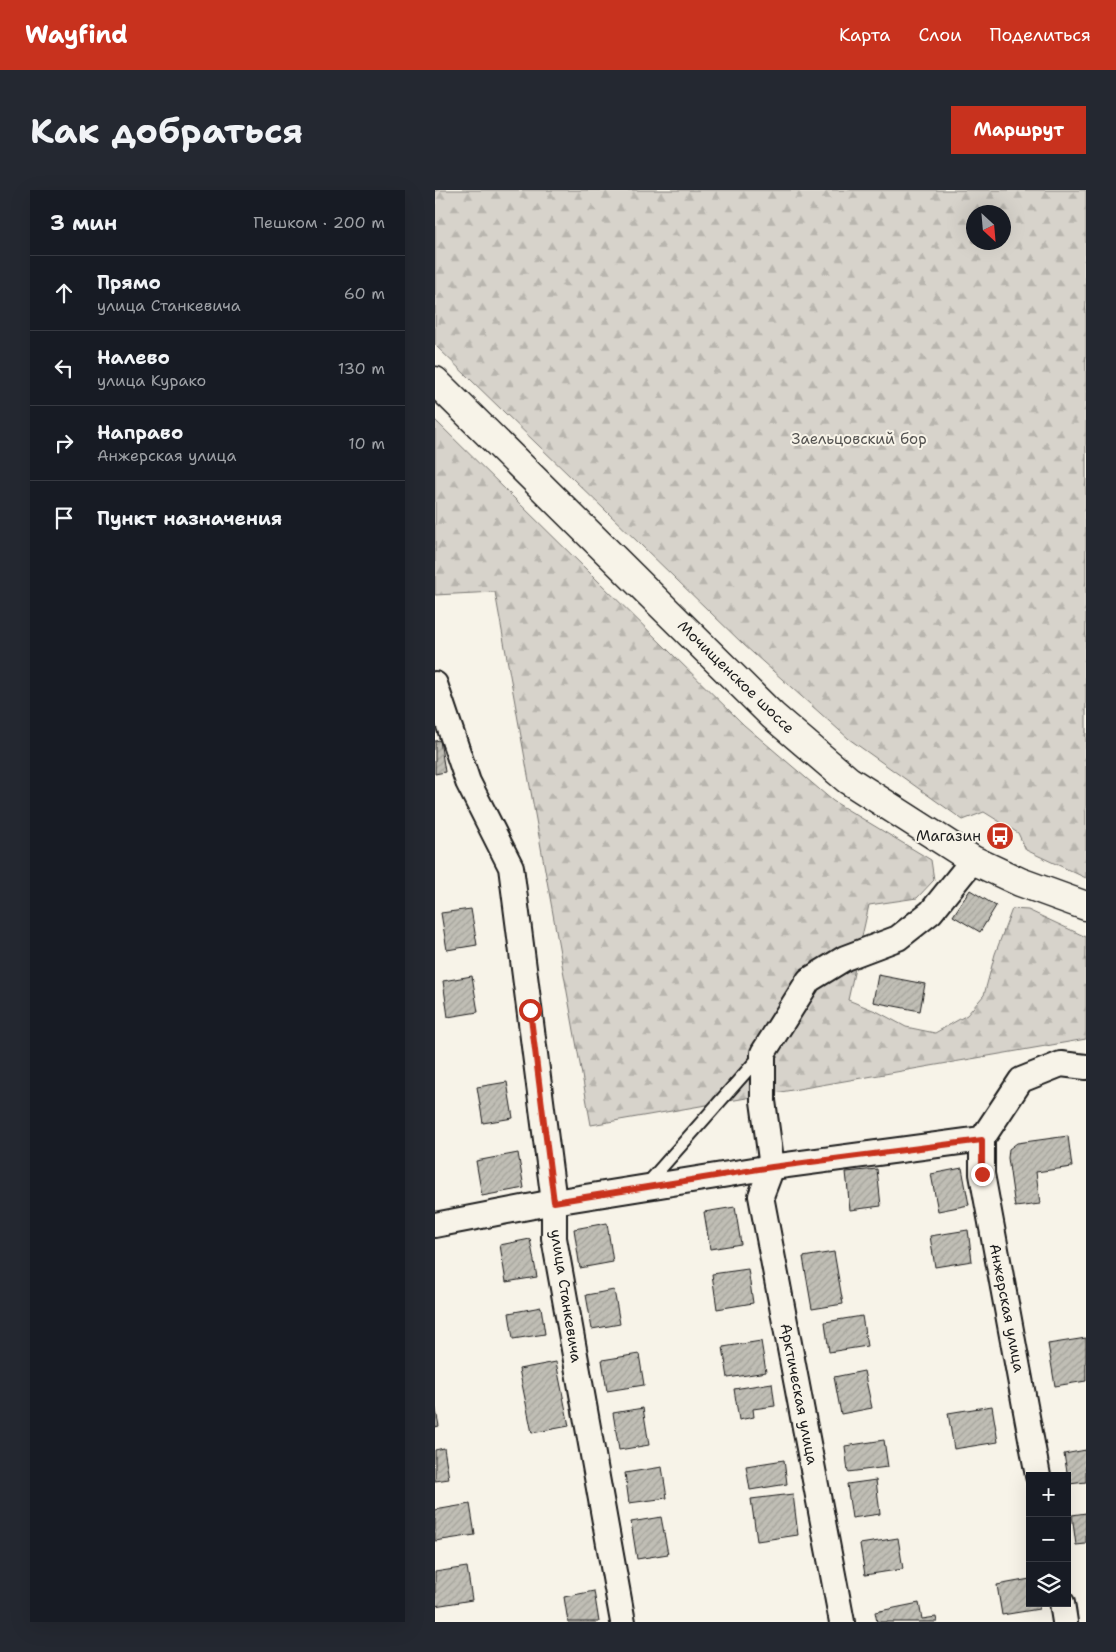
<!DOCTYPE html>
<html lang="ru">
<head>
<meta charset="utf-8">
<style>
	:root { --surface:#171b24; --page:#242831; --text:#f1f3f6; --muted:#9ea1a6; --line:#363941; --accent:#c8321e }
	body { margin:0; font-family:"Shantell Sans",sans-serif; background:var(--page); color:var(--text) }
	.controls { position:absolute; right:15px; bottom:15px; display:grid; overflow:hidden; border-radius:0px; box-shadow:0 5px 20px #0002 }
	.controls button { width:45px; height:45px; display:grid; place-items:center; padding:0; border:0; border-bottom:1px solid var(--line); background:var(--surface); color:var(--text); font:25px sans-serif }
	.compass { position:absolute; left:531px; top:15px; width:45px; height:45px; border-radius:50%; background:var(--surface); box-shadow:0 5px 20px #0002; rotate:154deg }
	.stop { position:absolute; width:15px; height:15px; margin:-11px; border:4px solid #c8321e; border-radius:50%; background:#fff }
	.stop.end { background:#c8321e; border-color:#fff; box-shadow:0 1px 5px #0008 }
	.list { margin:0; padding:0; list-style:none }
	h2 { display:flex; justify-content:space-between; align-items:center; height:65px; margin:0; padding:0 20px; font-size:21px }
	h2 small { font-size:16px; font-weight:400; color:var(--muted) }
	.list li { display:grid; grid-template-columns:32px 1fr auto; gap:15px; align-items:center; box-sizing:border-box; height:75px; padding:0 20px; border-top:1px solid var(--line) }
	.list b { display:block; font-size:19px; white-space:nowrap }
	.list p { margin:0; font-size:16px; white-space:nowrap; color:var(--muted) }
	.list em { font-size:16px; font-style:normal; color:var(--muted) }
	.icon { flex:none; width:28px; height:28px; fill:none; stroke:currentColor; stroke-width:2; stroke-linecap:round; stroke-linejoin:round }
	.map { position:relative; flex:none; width:651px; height:1432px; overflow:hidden; border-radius:0px }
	header { display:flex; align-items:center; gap:30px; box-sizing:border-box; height:70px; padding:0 25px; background:var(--accent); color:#fff }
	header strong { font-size:24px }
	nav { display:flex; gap:28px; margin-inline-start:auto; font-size:18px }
	.intro { display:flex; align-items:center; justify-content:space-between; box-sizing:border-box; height:120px; padding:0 30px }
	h1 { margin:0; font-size:35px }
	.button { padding:12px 22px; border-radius:0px; background:var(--accent); color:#fff; font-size:18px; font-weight:700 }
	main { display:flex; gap:30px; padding:0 30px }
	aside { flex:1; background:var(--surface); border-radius:0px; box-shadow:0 5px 20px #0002 }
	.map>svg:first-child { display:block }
</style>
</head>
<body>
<header>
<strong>Wayfind</strong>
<nav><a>Карта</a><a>Слои</a><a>Поделиться</a></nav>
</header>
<div class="intro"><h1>Как добраться</h1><a class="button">Маршрут</a></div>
<main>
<aside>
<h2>3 мин<small>Пешком · 200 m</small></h2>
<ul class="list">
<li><svg class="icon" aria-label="ahead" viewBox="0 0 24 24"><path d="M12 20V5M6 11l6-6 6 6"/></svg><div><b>Прямо</b><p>улица Станкевича</p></div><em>60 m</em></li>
<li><svg class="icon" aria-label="left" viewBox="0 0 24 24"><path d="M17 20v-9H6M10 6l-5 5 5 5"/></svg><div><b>Налево</b><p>улица Курако</p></div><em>130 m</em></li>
<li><svg class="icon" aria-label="right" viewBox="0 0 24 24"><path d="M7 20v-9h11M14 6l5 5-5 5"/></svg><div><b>Направо</b><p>Анжерская улица</p></div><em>10 m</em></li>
<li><svg class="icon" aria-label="arrive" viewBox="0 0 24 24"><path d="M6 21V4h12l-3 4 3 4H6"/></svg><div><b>Пункт назначения</b></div></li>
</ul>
</aside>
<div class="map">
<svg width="651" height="1432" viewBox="0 0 651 1432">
	<defs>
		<pattern id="forest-firs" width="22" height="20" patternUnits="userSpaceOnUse" patternTransform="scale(1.25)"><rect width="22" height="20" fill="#d7d3cb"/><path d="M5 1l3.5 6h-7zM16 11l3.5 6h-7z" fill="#b8b5ae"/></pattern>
		<pattern id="building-hatch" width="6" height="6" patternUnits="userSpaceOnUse" patternTransform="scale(1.25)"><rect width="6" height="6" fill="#c0beb5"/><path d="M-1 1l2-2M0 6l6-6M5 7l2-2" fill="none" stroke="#a4a39b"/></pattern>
	</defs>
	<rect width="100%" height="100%" fill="#f7f3e8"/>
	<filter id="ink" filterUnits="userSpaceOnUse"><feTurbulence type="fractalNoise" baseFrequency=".02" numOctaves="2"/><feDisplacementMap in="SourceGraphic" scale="10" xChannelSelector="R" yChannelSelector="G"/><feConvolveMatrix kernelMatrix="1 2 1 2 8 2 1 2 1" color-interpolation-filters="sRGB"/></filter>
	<g filter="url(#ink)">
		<g fill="url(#forest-firs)" stroke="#7a7874" fill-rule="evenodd">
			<path d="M0 0H651V688L591 660 583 643 549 622 528 630 414 549 309 455 0 155ZM538 22H568V52H538Z"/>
			<polygon points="0,230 309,535 398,611 496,670 499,690 482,708 434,715 413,810 443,822 471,837 500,843 532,825 549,805 560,764 577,719 593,720 651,747 651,849 156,935 60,402 0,405"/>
		</g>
		<g fill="url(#building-hatch)" stroke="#1c1c1c">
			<polygon points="5,550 10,582 0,584 0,551"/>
			<polygon points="535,700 561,716 545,742 518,726"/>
			<polygon points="36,719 42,755 12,760 6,723"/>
			<polygon points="443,785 490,794 485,821 438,812"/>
			<polygon points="37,786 43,822 13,827 8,791"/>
			<polygon points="72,892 78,928 48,933 42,897"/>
			<polygon points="633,946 637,977 601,982 605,1014 580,1017 573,968 574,959 582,953"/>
			<polygon points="83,963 89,998 47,1006 41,971"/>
			<polygon points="527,978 534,1015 503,1021 496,984"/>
			<polygon points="442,979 446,1016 415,1020 411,982"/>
			<polygon points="300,1017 306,1054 275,1059 269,1022"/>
			<polygon points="172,1033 178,1072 145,1078 139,1039"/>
			<polygon points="533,1040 537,1071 500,1077 495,1046"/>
			<polygon points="95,1049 102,1087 71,1092 65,1055"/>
			<polygon points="399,1062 408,1114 377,1119 368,1067"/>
			<polygon points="313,1079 318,1113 282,1119 277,1084"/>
			<polygon points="179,1100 185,1134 157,1139 151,1105"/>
			<polygon points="106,1117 110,1144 78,1149 74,1123"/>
			<polygon points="427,1126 432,1156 394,1162 390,1132"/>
			<polygon points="651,1148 651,1191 620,1196 613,1154"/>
			<polygon points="326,1151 331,1182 293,1188 288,1157"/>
			<polygon points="204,1164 209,1195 172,1201 167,1170"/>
			<polygon points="121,1172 134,1236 97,1243 84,1179"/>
			<polygon points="429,1181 437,1218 406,1224 399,1187"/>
			<polygon points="337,1193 340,1216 318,1219 319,1227 304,1230 299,1199"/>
			<polygon points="0,1215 4,1236 0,1237"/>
			<polygon points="557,1216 563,1252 519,1259 513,1223"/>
			<polygon points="208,1218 214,1255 184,1260 178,1223"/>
			<polygon points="449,1250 453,1277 413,1282 410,1256"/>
			<polygon points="9,1258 14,1289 0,1291 0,1260"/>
			<polygon points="651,1260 651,1292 634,1294 629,1264"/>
			<polygon points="349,1270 352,1294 315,1300 311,1276"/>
			<polygon points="227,1277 232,1308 194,1313 190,1283"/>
			<polygon points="441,1290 445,1324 417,1328 412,1294"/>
			<polygon points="358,1304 363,1345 322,1351 316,1309"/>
			<polygon points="35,1314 40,1345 0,1351 0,1320"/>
			<polygon points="651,1323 651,1354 641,1355 637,1325"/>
			<polygon points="226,1327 233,1364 202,1369 196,1332"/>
			<polygon points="463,1348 468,1379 430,1385 425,1354"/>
			<polygon points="32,1377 37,1410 0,1416 0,1382"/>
			<polygon points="595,1389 595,1413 603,1413 604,1419 567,1425 562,1395"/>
			<polygon points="159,1401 164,1432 133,1432 129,1407"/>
			<polygon points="484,1413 487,1429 501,1427 502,1432 442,1432 440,1422"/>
		</g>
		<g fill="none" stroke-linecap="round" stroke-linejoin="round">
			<g stroke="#1c1c1c" stroke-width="15">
				<polyline id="service" points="212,994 325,866"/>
			</g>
			<g stroke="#1c1c1c" stroke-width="28">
				<g id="minor">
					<polyline points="0,494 33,592 76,677 119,1012 119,1048 188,1432"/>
					<polyline points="547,949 547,984 603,1286"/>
					<polyline points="0,1035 119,1012 337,977 547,949 586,890 626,874 651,877"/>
					<polyline points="627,1413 630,1432"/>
					<polyline points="407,1432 326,1006 337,977 328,911 328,863 374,790 410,768 463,748 496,722 538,670"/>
				</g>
			</g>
			<g stroke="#1c1c1c" stroke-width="31">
				<polyline id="tertiary" points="0,191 338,526 413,590 538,670 585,692 651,716"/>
			</g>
			<use href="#service" stroke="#f7f3e8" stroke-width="11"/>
			<use href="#minor" stroke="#f7f3e8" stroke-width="24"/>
			<use href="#tertiary" stroke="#f7f3e8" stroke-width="28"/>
		</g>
	</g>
	<g fill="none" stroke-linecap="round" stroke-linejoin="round" filter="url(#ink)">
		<polyline stroke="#c8321e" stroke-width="6" points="95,820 119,1012 337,977 547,950 547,984"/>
	</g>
	<defs>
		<g id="bus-disc" transform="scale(1.4375)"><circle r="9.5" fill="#c8321e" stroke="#f7f3e8"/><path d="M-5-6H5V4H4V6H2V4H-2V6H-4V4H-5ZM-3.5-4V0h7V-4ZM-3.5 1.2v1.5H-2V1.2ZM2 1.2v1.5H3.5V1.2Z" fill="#fff"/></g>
	</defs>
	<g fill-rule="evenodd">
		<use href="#bus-disc" x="565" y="646"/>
	</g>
	<g text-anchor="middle" stroke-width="4" stroke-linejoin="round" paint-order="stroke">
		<g font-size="15" fill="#545351" stroke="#f7f3e8">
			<text x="424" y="254">Заельцовский бор</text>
		</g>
		<g font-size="15" fill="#1c1c1c" stroke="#f7f3e8">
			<text transform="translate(301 487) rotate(44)" y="5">Мочищенское шоссе</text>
			<text transform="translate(131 1106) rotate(81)" y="5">улица Станкевича</text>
			<text transform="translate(572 1118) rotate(79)" y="5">Анжерская улица</text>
			<text transform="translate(364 1204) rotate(79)" y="5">Арктическая улица</text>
		</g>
		<g font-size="15" fill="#1c1c1c" stroke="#f7f3e8" text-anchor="end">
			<text x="546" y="651">Магазин</text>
		</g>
	</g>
</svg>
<div class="controls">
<button>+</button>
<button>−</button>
<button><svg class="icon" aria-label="layers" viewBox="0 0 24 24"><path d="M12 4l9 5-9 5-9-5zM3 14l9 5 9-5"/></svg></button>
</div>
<svg class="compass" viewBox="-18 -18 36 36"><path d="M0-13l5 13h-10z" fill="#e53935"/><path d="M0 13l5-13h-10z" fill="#9ea1a6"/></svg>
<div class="stop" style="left:95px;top:820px"></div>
<div class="stop end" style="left:547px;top:984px"></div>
</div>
</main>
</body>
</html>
